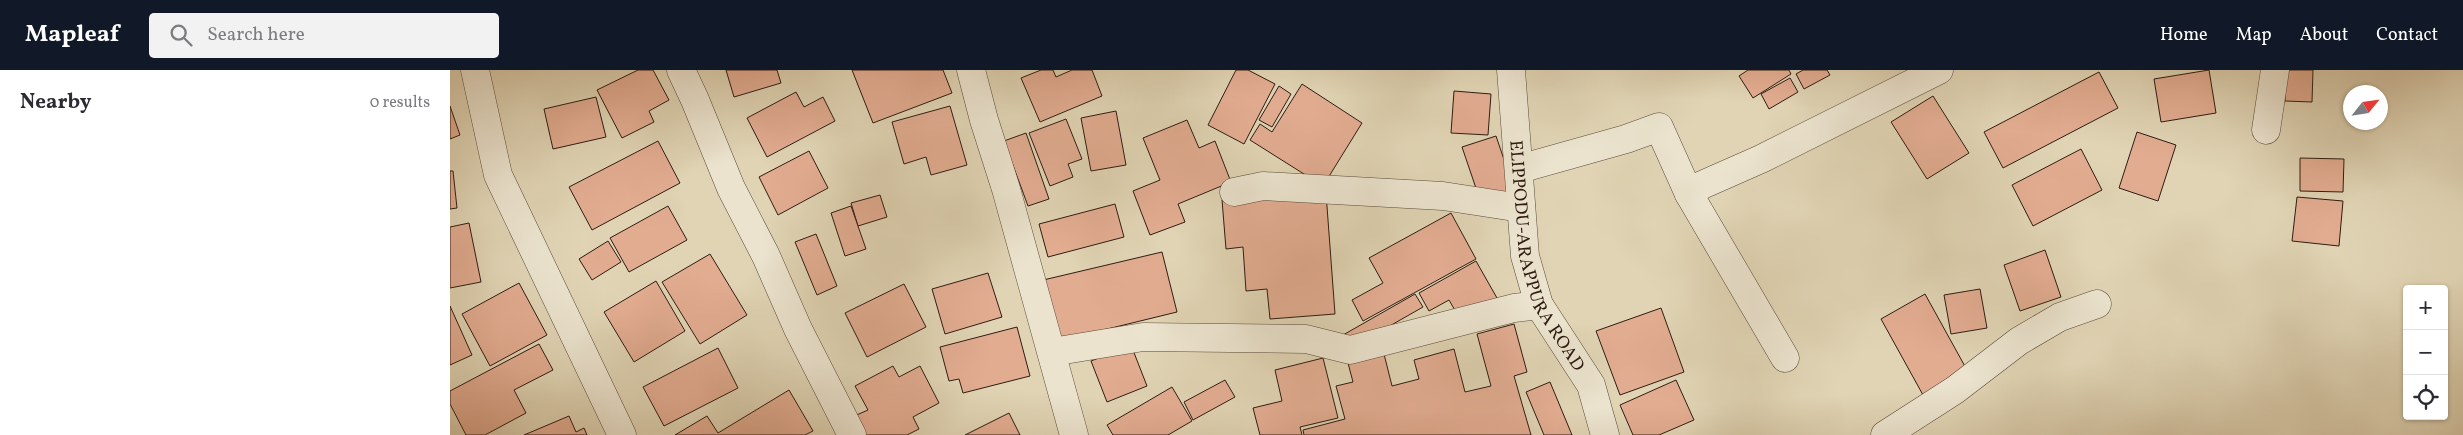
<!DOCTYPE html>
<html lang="en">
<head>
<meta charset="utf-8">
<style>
	:root { --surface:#fff; --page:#f2f2f3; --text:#2b2b33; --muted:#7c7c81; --line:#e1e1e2; --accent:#111827 }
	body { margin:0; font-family:Vollkorn,serif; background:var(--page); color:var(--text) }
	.controls { position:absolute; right:15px; bottom:15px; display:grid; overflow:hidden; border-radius:5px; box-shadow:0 1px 4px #0004 }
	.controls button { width:45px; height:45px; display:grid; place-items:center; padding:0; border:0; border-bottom:1px solid var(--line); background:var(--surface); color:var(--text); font:25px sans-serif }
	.compass { position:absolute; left:1893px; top:15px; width:45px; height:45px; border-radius:50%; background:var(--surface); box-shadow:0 1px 4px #0004; rotate:60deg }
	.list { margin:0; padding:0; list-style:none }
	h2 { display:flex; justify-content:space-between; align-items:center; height:65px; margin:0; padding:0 20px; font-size:21px }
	h2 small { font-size:16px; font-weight:400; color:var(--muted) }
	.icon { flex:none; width:28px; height:28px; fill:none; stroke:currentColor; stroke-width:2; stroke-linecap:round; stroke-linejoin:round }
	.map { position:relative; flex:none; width:2013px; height:365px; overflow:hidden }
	header { display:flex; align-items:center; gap:30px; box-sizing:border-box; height:70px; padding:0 25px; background:var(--accent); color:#fff }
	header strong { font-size:24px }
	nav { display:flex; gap:28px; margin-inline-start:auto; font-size:18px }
	.search { width:350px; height:45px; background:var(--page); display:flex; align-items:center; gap:12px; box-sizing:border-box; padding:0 18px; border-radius:5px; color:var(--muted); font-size:19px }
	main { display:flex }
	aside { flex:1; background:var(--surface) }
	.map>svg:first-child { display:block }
</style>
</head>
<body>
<header>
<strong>Mapleaf</strong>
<div class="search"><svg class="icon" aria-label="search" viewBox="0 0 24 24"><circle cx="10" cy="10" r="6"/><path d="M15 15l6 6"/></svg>Search here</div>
<nav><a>Home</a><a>Map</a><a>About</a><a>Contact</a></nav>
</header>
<main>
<aside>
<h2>Nearby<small>0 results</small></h2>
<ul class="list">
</ul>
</aside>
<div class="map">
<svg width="2013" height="365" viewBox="0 0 2013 365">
	<rect width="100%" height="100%" fill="#e0d4b4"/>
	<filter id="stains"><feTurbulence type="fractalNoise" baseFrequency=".004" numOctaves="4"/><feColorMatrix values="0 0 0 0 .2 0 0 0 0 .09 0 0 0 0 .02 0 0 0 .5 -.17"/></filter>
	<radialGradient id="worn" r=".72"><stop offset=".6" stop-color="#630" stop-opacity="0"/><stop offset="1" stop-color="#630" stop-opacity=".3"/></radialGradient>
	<g fill="#e2ac91" stroke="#2e1c12">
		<polygon points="188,0 203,0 219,30 199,41 204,52 172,68 147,20"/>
		<polygon points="276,0 327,0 331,13 284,27"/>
		<polygon points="402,0 493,0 502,23 423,53"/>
		<polygon points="591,0 603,0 606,7 622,0 642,0 652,26 590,52 571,8"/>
		<polygon points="786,0 798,0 825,14 794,74 758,55"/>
		<polygon points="1298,0 1339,0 1341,4 1303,28 1289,6"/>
		<polygon points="1353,0 1377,0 1380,5 1354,19 1346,4"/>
		<polygon points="1759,0 1766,43 1711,52 1704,9"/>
		<polygon points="1835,0 1863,0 1862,32 1835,31"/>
		<polygon points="1649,2 1668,38 1553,98 1534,62"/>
		<polygon points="1340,8 1348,22 1319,39 1311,24"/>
		<polygon points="852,14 912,53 873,116 800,70 810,54 822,62"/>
		<polygon points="829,16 841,24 822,57 809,50"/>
		<polygon points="1004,21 1041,24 1038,65 1001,63"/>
		<polygon points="346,22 354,37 373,27 385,51 317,87 297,48"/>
		<polygon points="1483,26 1519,83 1477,109 1441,52"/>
		<polygon points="146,27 156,67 103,79 94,39"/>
		<polygon points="0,36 10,65 0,69"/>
		<polygon points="500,36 517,95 481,105 476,87 454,94 442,52"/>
		<polygon points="666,41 676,95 641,101 631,48"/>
		<polygon points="616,49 632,89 618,94 623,107 600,116 579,63"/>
		<polygon points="737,50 749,78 765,71 781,112 728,134 735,152 700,165 683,121 710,110 693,68"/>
		<polygon points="1687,62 1726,75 1708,131 1669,118"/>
		<polygon points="576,63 599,129 578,136 554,71"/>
		<polygon points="1046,66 1064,119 1030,130 1012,77"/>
		<polygon points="208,71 230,113 142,160 119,117"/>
		<polygon points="1631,79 1652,120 1583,156 1562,115"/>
		<polygon points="359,81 378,118 328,145 309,107"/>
		<polygon points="1850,88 1894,89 1893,122 1850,121"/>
		<polygon points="0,101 3,101 7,138 0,139"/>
		<polygon points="876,123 885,244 820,249 817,219 796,221 793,177 776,179 772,130"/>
		<polygon points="430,125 437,147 408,156 401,133"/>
		<polygon points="1847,127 1893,131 1889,176 1842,171"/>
		<polygon points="665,134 674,167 598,187 589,154"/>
		<polygon points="218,136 237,170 179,202 160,168"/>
		<polygon points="401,136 416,179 395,186 381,143"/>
		<polygon points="1001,143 1026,189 913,251 902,230 933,213 919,188"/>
		<polygon points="19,153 31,212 0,218 0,157"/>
		<polygon points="366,164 387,216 367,225 345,172"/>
		<polygon points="158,171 171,192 142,210 129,189"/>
		<polygon points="1595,180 1611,227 1570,241 1554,195"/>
		<polygon points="712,182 727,242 604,272 589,211"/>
		<polygon points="260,184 297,245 250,274 212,212"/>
		<polygon points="1026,191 1047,228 1010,249 999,230 979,241 969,223"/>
		<polygon points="538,203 552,247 495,264 482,219"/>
		<polygon points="206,211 235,261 184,292 154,242"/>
		<polygon points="69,213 97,265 40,296 12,244"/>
		<polygon points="454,214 476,257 417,287 395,243"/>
		<polygon points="1530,219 1537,258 1501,264 1494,225"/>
		<polygon points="965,224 973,237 901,278 893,265"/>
		<polygon points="1475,224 1517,300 1473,325 1431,249"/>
		<polygon points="0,236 22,285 0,295"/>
		<polygon points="1211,238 1234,302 1170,325 1146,261"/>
		<polygon points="1064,254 1077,302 1064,306 1081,365 854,365 853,360 895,349 886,316 903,312 898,293 934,284 942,316 969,309 964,290 1004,279 1015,322 1041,316 1027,264"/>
		<polygon points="567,257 580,306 513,323 509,309 499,311 490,277"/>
		<polygon points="89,274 103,300 64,320 76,343 35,365 16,365 0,334 0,321"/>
		<polygon points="681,275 697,316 657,332 641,291"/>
		<polygon points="268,278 288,318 214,356 193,317"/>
		<polygon points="873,288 888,348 850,357 852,365 810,365 803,338 832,331 825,300"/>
		<polygon points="443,296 449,307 470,296 489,333 463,347 469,359 457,365 412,365 402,347 418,340 405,316"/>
		<polygon points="775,310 785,327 743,350 734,332"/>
		<polygon points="1226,310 1244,350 1209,365 1183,365 1170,335"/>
		<polygon points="1100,312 1122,365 1094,365 1076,322"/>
		<polygon points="722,317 742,351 718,365 663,365 657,355"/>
		<polygon points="339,320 363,361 355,365 225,365 257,346 268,363"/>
		<polygon points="559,343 570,365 515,365"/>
		<polygon points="119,346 126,362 134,358 137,365 74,365"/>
	</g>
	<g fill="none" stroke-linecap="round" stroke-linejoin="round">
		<g stroke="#5a4a3a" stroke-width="29">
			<g id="minor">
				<polyline points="25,0 48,105 172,365"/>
				<polyline points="231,0 245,30 281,118 316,186 348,259 402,365"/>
				<polyline points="521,0 534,50 556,119 624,365"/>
				<path id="s1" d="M1061 0 1075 186 1089 235 1141 315 1155 365"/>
				<polyline points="1816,60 1825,0"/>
				<polyline points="1069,99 1176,69 1209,57 1239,124 1252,115 1311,89 1489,0"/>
				<polyline points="784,122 813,116 993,126 1071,138"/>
				<polyline points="1239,124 1335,288"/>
				<polyline points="602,282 693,267 856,269 900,280 1064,238 1089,235"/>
				<polyline points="1435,365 1505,320 1569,271 1610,247 1647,234"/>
			</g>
		</g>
		<use href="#minor" stroke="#ebe3ce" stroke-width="28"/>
	</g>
	<g text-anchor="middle" stroke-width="4" stroke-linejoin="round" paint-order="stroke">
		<g font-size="18" fill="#2e1c12" stroke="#ebe3ce">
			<text dy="6" stroke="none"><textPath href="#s1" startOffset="192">ELIPPODU-ARAPPURA ROAD</textPath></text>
		</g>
	</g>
	<rect width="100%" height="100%" filter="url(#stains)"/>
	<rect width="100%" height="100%" fill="url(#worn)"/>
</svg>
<div class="controls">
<button>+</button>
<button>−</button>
<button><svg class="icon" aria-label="locate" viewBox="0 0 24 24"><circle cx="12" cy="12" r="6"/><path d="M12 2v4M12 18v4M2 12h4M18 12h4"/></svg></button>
</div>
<svg class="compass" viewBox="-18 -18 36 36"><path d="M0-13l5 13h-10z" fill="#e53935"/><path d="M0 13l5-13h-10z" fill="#7c7c81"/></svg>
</div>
</main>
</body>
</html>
